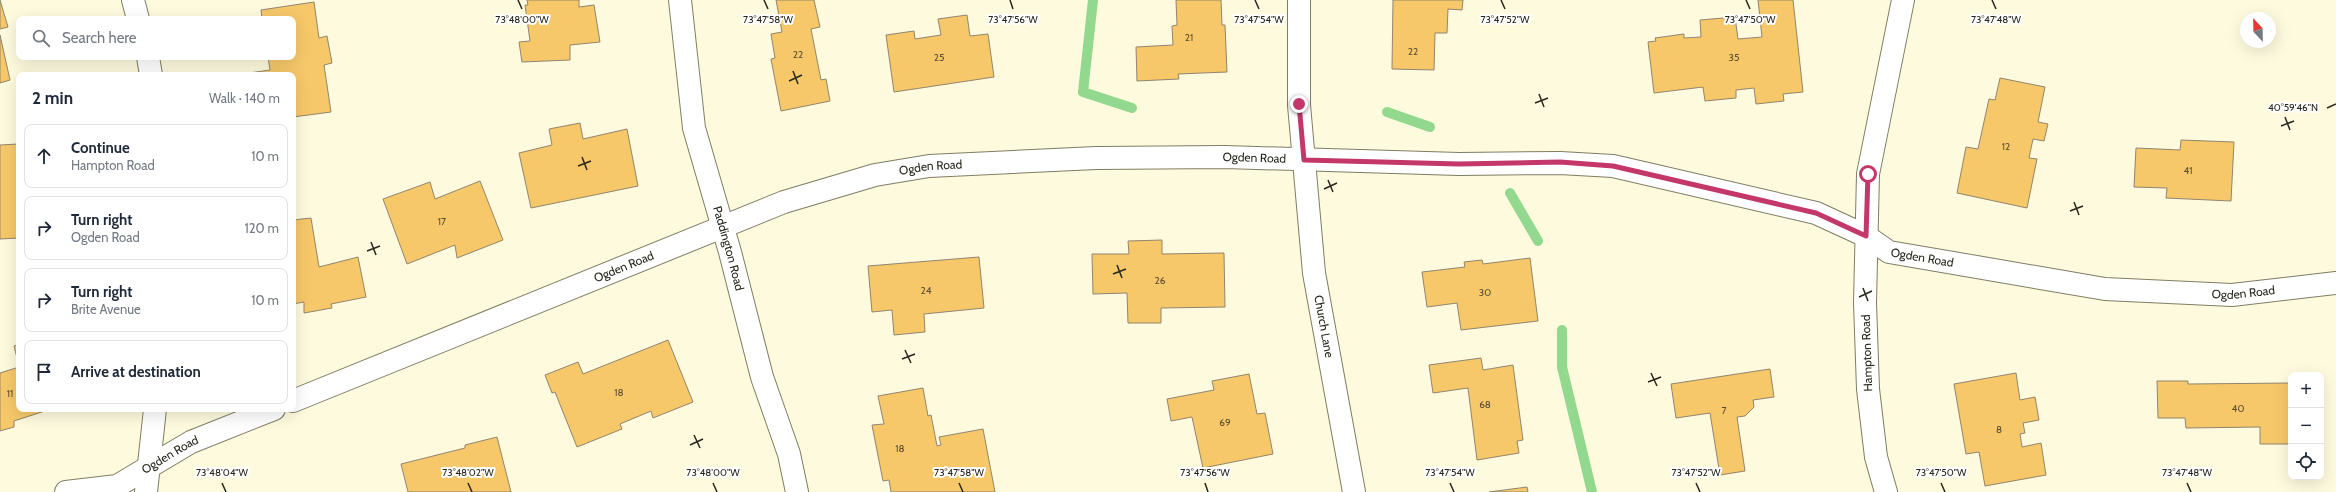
<!DOCTYPE html>
<html lang="en">
<head>
<meta charset="utf-8">
<style>
	:root { --surface:#fff; --page:#f6f6f7; --text:#1f2937; --muted:#747a83; --line:#e0e1e3 }
	body { margin:0; font-family:Cabin,sans-serif; background:var(--page); color:var(--text) }
	.controls { position:absolute; right:12px; bottom:12px; display:grid; overflow:hidden; border-radius:8px; box-shadow:0 4px 16px #0002 }
	.controls button { width:36px; height:36px; display:grid; place-items:center; padding:0; border:0; border-bottom:1px solid var(--line); background:var(--surface); color:var(--text); font:20px sans-serif }
	.compass { position:absolute; left:2240px; top:12px; width:36px; height:36px; border-radius:50%; background:var(--surface); box-shadow:0 4px 16px #0002; rotate:338deg }
	.stop { position:absolute; width:12px; height:12px; margin:-9px; border:3px solid #c33769; border-radius:50%; background:#fff }
	.stop.end { background:#c33769; border-color:#fff; box-shadow:0 1px 4px #0008 }
	.list { margin:0; padding:0; list-style:none }
	h2 { display:flex; justify-content:space-between; align-items:center; height:52px; margin:0; padding:0 16px; font-size:17px }
	h2 small { font-size:13px; font-weight:400; color:var(--muted) }
	.list li { display:grid; grid-template-columns:26px 1fr auto; gap:12px; align-items:center; box-sizing:border-box; height:64px; margin:0 8px 8px; padding:0 8px; border:1px solid var(--line); border-radius:8px }
	.list b { display:block; font-size:15px; white-space:nowrap }
	.list p { margin:0; font-size:13px; white-space:nowrap; color:var(--muted) }
	.list em { font-size:13px; font-style:normal; color:var(--muted) }
	.icon { flex:none; width:22px; height:22px; fill:none; stroke:currentColor; stroke-width:2; stroke-linecap:round; stroke-linejoin:round }
	.map { position:relative; flex:none; width:2336px; height:492px; overflow:hidden }
	.search { position:absolute; background:var(--surface); box-shadow:0 4px 16px #0002; left:16px; top:16px; width:280px; height:44px; display:flex; align-items:center; gap:10px; box-sizing:border-box; padding:0 14px; border-radius:8px; color:var(--muted); font-size:15px }
	.panel { position:absolute; background:var(--surface); box-shadow:0 4px 16px #0002; left:16px; top:72px; width:280px; height:340px; border-radius:8px }
	.map>svg:first-child { display:block }
</style>
</head>
<body>
<div class="map">
<svg width="2336" height="492" viewBox="0 0 2336 492">
	<rect width="100%" height="100%" fill="#fdfade"/>
	<g fill="none" stroke-linecap="round" stroke-linejoin="round">
		<g stroke="#92d98f" stroke-width="10">
			<polyline points="1093,0 1083,92 1132,108"/>
			<polyline points="1387,112 1430,127"/>
			<polyline points="1510,193 1538,241"/>
			<polyline points="1562,330 1562,367 1592,492"/>
		</g>
	</g>
	<g fill="#f6c86a" stroke="#91856d">
		<polygon points="0,0 8,27 0,29"/>
		<polygon points="527,0 579,0 579,7 594,5 600,42 570,45 570,60 522,62 519,42 530,41 525,5 528,5"/>
		<polygon points="776,0 814,0 820,27 811,29 821,80 826,79 830,101 781,111 771,59 775,58 771,34 782,32"/>
		<polygon points="1176,0 1221,0 1222,25 1225,25 1227,72 1178,74 1179,79 1137,81 1136,47 1173,45 1172,26 1177,25"/>
		<polygon points="1393,0 1463,0 1462,10 1448,9 1447,33 1435,33 1434,70 1392,69"/>
		<polygon points="1758,0 1793,0 1803,92 1783,94 1784,101 1756,104 1754,88 1736,90 1736,98 1705,101 1703,87 1654,93 1648,42 1656,41 1655,38 1684,34 1684,38 1701,37 1700,20 1735,17 1738,39 1762,37"/>
		<polygon points="314,2 319,38 327,36 332,63 324,65 331,112 293,117 293,75 249,75 249,73 270,70 268,57 293,57 293,19 262,19 261,10"/>
		<polygon points="967,15 970,36 988,34 994,77 894,92 886,35 914,31 915,39 941,35 938,19"/>
		<polygon points="0,35 10,80 0,83"/>
		<polygon points="2000,78 2045,87 2038,122 2048,124 2044,141 2033,139 2029,158 2037,159 2027,208 1957,193 1966,147 1978,149 1989,99 1995,100"/>
		<polygon points="580,123 583,139 627,129 638,186 531,208 519,153 552,145 549,129"/>
		<polygon points="2181,140 2234,142 2231,201 2166,198 2167,188 2134,187 2136,148 2180,150"/>
		<polygon points="19,144 19,238 0,239 0,145"/>
		<polygon points="480,181 503,240 457,258 455,245 407,264 383,199 430,182 435,199"/>
		<polygon points="311,218 319,267 358,257 366,297 331,304 332,308 304,313 304,302 293,304 293,220"/>
		<polygon points="1162,240 1162,254 1224,253 1225,307 1161,308 1161,323 1128,323 1127,293 1093,294 1092,254 1129,254 1128,241"/>
		<polygon points="979,257 984,308 924,314 925,332 894,335 892,310 872,312 868,266"/>
		<polygon points="1530,258 1538,321 1461,330 1457,303 1427,307 1422,272 1465,267 1464,262 1482,260 1483,264"/>
		<polygon points="668,340 693,402 653,418 651,411 620,424 622,429 577,447 555,392 552,393 545,375 578,362 583,374"/>
		<polygon points="19,344 19,366 14,346"/>
		<polygon points="1481,358 1483,370 1513,365 1523,440 1517,441 1519,453 1477,460 1468,388 1433,393 1429,365"/>
		<polygon points="19,367 19,409 51,409 14,421 14,427 0,431 0,373"/>
		<polygon points="1770,369 1774,397 1753,400 1754,407 1745,416 1737,417 1745,471 1720,475 1710,413 1676,418 1671,384"/>
		<polygon points="2016,373 2020,400 2035,397 2039,420 2023,423 2025,433 2020,434 2022,447 2041,443 2046,475 1985,486 1979,452 1966,454 1954,384"/>
		<polygon points="1249,374 1257,414 1265,413 1273,454 1203,468 1192,417 1171,421 1167,399 1214,390 1212,381"/>
		<polygon points="2157,381 2188,381 2188,384 2291,383 2291,444 2260,444 2260,427 2186,428 2185,418 2158,418"/>
		<polygon points="923,388 928,416 931,415 937,446 941,445 939,437 983,429 995,492 891,492 889,480 883,481 872,425 884,424 878,396"/>
		<polygon points="497,437 511,492 408,492 401,464 465,448 465,445"/>
		<polygon points="1527,487 1528,492 1489,492"/>
	</g>
	<g fill="none" stroke-linecap="round" stroke-linejoin="round">
		<g stroke="#7f7d63" stroke-width="24">
			<g id="minor">
				<polyline points="133,0 138,19"/>
				<path id="s1" d="M680 0 694 128 730 252 762 377 789 454 797 492"/>
				<path id="s2" d="M1299 0V105L1314 273 1354 492"/>
				<polyline points="148,57 151,75"/>
				<path id="s3" d="M293 401 784 202 875 175 929 166 1096 158 1225 157 1459 164 1560 163 1613 166 1816 213 1866 236 1889 252 2105 289 2232 295 2336 283"/>
				<path id="s4" d="M66 492 117 486 191 442 274 409"/>
				<polyline points="146,492 155,409"/>
				<polyline points="1886,492 1876,457 1868,389 1865,303 1868,174 1903,0"/>
			</g>
		</g>
		<use href="#minor" stroke="#fff" stroke-width="22"/>
	</g>
	<g fill="none" stroke-linecap="round" stroke-linejoin="round">
		<polyline stroke="#c33769" stroke-width="5" points="1299,104 1304,160 1459,164 1560,162 1613,166 1816,213 1866,236 1868,174"/>
	</g>
	<path fill="none" stroke="#28271d" stroke-width="1.5" d="M518 0 522 9M764 0 768 9M1010 0 1013 9M1255 0 1259 9M1501 0 1505 9M1746 0 1750 9M1992 0 1996 9M793 71 798 84M789 81 802 75M1539 94 1544 107M1535 103 1548 98M2327 108 2336 104M2285 117 2290 130M2281 126 2294 121M582 157 587 170M578 166 591 161M1328 180 1333 192M1324 189 1337 183M2074 202 2079 215M2070 211 2083 206M371 242 376 255M367 251 380 246M1117 265 1122 278M1113 274 1126 269M1863 288 1868 301M1859 297 1872 291M905 350 911 363M902 359 915 354M1651 373 1657 386M1648 382 1661 377M694 435 700 448M690 445 703 439M222 483 226 492M468 483 472 492M713 483 717 492M959 483 963 492M1205 483 1208 492M1450 483 1454 492M1696 483 1700 492M1941 483 1945 492M2187 483 2191 492"/>
	<g text-anchor="middle" stroke-width="4" stroke-linejoin="round" paint-order="stroke">
		<g font-size="10" fill="#5c4f30">
			<text x="1189" y="41">21</text>
			<text x="1413" y="55">22</text>
			<text x="798" y="58">22</text>
			<text x="939" y="61">25</text>
			<text x="1734" y="61">35</text>
			<text x="2006" y="150">12</text>
			<text x="2188" y="174">41</text>
			<text x="442" y="225">17</text>
			<text x="1160" y="284">26</text>
			<text x="926" y="294">24</text>
			<text x="1485" y="296">30</text>
			<text x="619" y="396">18</text>
			<text x="10" y="397">11</text>
			<text x="1485" y="408">68</text>
			<text x="2238" y="412">40</text>
			<text x="1724" y="414">7</text>
			<text x="1225" y="426">69</text>
			<text x="1999" y="433">8</text>
			<text x="900" y="452">18</text>
		</g>
		<g font-size="12" fill="#28271d" stroke="#fff">
			<text dy="4" stroke="none"><textPath href="#s3" startOffset="1005">Ogden Road</textPath></text>
			<text dy="4" stroke="none"><textPath href="#s3" startOffset="681">Ogden Road</textPath></text>
			<text dy="4" stroke="none"><textPath href="#s1" startOffset="254">Paddington Road</textPath></text>
			<text dy="4" stroke="none"><textPath href="#s3" startOffset="1689">Ogden Road</textPath></text>
			<text dy="4" stroke="none"><textPath href="#s3" startOffset="357">Ogden Road</textPath></text>
			<text dy="4" stroke="none"><textPath href="#s3" startOffset="2013">Ogden Road</textPath></text>
			<text dy="4" stroke="none"><textPath href="#s2" startOffset="328">Church Lane</textPath></text>
			<text transform="translate(1867 353) rotate(-92)" y="4">Hampton Road</text>
			<text dy="4" stroke="none"><textPath href="#s4" startOffset="113">Ogden Road</textPath></text>
		</g>
	</g>
	<g font-size="10" text-anchor="middle" fill="#28271d" stroke="#fff" stroke-width="4" stroke-linejoin="round" paint-order="stroke">
		<text x="522" y="23">73°48'00"W</text>
		<text x="768" y="23">73°47'58"W</text>
		<text x="1013" y="23">73°47'56"W</text>
		<text x="1259" y="23">73°47'54"W</text>
		<text x="1505" y="23">73°47'52"W</text>
		<text x="1750" y="23">73°47'50"W</text>
		<text x="1996" y="23">73°47'48"W</text>
		<text x="2293" y="111">40°59'46"N</text>
		<text x="222" y="476">73°48'04"W</text>
		<text x="468" y="476">73°48'02"W</text>
		<text x="713" y="476">73°48'00"W</text>
		<text x="959" y="476">73°47'58"W</text>
		<text x="1205" y="476">73°47'56"W</text>
		<text x="1450" y="476">73°47'54"W</text>
		<text x="1696" y="476">73°47'52"W</text>
		<text x="1941" y="476">73°47'50"W</text>
		<text x="2187" y="476">73°47'48"W</text>
	</g>
</svg>
<div class="controls">
<button>+</button>
<button>−</button>
<button><svg class="icon" aria-label="locate" viewBox="0 0 24 24"><circle cx="12" cy="12" r="6"/><path d="M12 2v4M12 18v4M2 12h4M18 12h4"/></svg></button>
</div>
<svg class="compass" viewBox="-18 -18 36 36"><path d="M0-13l5 13h-10z" fill="#e53935"/><path d="M0 13l5-13h-10z" fill="#747a83"/></svg>
<div class="stop" style="left:1868px;top:174px"></div>
<div class="stop end" style="left:1299px;top:104px"></div>
<div class="search"><svg class="icon" aria-label="search" viewBox="0 0 24 24"><circle cx="10" cy="10" r="6"/><path d="M15 15l6 6"/></svg>Search here</div>
<section class="panel">
<h2>2 min<small>Walk · 140 m</small></h2>
<ul class="list">
<li><svg class="icon" aria-label="ahead" viewBox="0 0 24 24"><path d="M12 20V5M6 11l6-6 6 6"/></svg><div><b>Continue</b><p>Hampton Road</p></div><em>10 m</em></li>
<li><svg class="icon" aria-label="right" viewBox="0 0 24 24"><path d="M7 20v-9h11M14 6l5 5-5 5"/></svg><div><b>Turn right</b><p>Ogden Road</p></div><em>120 m</em></li>
<li><svg class="icon" aria-label="right" viewBox="0 0 24 24"><path d="M7 20v-9h11M14 6l5 5-5 5"/></svg><div><b>Turn right</b><p>Brite Avenue</p></div><em>10 m</em></li>
<li><svg class="icon" aria-label="arrive" viewBox="0 0 24 24"><path d="M6 21V4h12l-3 4 3 4H6"/></svg><div><b>Arrive at destination</b></div></li>
</ul>
</section>
</div>
</body>
</html>
